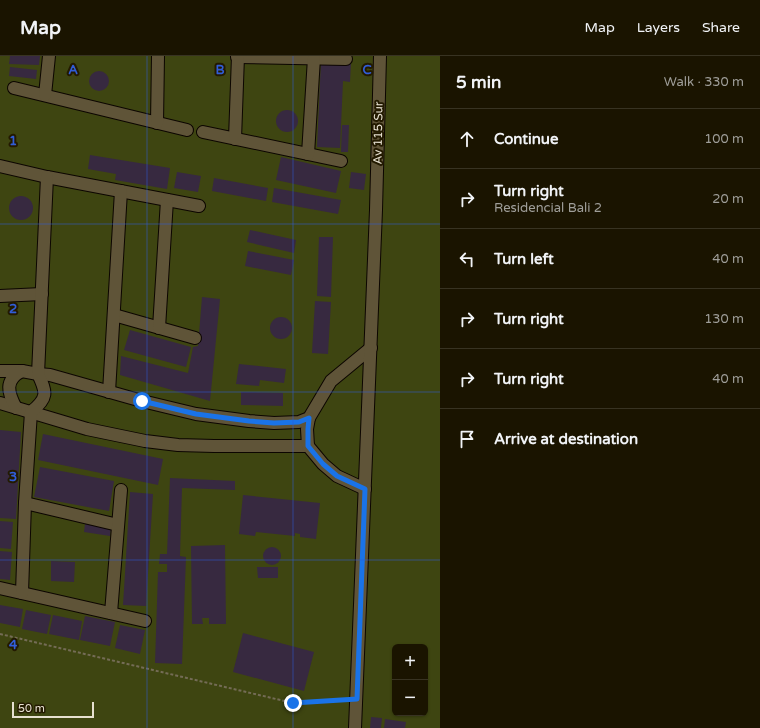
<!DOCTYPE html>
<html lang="en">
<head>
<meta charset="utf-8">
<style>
	:root { --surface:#1a1400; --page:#27210f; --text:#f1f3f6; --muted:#9f9e99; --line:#383322 }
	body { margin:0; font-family:"Varela Round",sans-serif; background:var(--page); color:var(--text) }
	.controls { position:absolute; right:12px; bottom:12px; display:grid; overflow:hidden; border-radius:6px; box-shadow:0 1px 3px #0004 }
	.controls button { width:36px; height:36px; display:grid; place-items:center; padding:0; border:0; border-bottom:1px solid var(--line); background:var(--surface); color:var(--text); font:20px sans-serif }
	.scale { position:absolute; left:12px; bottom:10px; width:82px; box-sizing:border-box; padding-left:4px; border:2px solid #e6e0d0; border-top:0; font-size:11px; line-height:14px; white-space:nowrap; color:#e6e0d0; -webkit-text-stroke:3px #231a00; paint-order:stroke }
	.stop { position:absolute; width:12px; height:12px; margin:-9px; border:3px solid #1a73e8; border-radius:50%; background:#fff }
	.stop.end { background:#1a73e8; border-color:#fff; box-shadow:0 1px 4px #0008 }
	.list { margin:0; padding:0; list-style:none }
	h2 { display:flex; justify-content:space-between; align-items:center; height:52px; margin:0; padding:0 16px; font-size:17px }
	h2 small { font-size:13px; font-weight:400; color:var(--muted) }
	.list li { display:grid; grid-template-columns:26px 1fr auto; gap:12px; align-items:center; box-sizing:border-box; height:60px; padding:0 16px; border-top:1px solid var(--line) }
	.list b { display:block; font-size:15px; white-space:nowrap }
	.list p { margin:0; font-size:13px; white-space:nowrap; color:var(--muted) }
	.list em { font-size:13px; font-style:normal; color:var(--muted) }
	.icon { flex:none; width:22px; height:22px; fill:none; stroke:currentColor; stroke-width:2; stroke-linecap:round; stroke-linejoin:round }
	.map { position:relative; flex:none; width:440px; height:672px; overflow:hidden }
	header { display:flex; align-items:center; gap:24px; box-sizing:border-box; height:56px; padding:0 20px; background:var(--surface); border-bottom:1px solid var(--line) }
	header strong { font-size:19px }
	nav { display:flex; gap:22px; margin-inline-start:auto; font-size:14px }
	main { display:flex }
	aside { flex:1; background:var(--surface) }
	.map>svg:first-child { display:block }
</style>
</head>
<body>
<header>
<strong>Map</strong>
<nav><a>Map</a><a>Layers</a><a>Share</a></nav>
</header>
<main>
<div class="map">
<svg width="440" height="672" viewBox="0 0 440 672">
	<rect width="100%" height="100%" fill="#231a00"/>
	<path fill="#3e4511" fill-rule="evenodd" d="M0 0H440V672H0ZM395 591H425V657H395Z"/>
	<g fill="#372940">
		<polygon points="10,0 40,0 39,9 9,8"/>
		<polygon points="321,5 351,6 350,26 343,25 340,92 317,91"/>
		<polygon points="10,11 37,14 36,23 9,20"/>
		<circle cx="99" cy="25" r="10"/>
		<circle cx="287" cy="65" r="11"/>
		<polygon points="342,69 349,69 348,96 341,96"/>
		<polygon points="90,99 170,112 167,133 115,124 116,118 88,113"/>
		<polygon points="281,101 341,115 336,137 276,124"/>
		<polygon points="177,116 201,120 198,136 174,132"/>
		<polygon points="351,116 366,118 364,134 349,132"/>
		<polygon points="214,122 268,132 266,145 212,135"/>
		<polygon points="274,132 341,144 338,158 272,146"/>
		<circle cx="21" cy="152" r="12"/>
		<polygon points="250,174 296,184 294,197 247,186"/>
		<polygon points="319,181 333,181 331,241 317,240"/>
		<polygon points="248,195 294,204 291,219 245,210"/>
		<polygon points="202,241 220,243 210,345 120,319 121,300 188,317 193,291 198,290"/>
		<polygon points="315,245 331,246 328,298 312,297"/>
		<circle cx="281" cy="272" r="11"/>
		<polygon points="130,274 191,291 186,311 124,294"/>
		<polygon points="239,308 286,313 284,327 260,324 259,330 236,328"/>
		<polygon points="241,336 283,337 283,350 241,349"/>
		<polygon points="0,374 21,376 16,463 0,462"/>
		<polygon points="43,378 163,403 158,429 38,404"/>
		<polygon points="40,411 114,425 109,455 34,441"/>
		<polygon points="170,422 235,425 235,434 182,432 180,500 186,501 182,608 155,607 158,516 167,516 167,508 159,508 160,498 167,498"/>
		<polygon points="130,436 153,438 146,550 123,549"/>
		<polygon points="243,439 320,447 316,483 300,481 300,478 295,477 295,480 256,476 255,480 239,478"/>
		<polygon points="0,465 13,466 11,493 0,492"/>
		<polygon points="85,468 111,472 110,480 84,476"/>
		<polygon points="225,489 226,568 209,568 209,562 202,562 203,568 192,568 191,490"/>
		<circle cx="272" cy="500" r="9"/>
		<polygon points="0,495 12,496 10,524 0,523"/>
		<polygon points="51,505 75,506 74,526 51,525"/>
		<polygon points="257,511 278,511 278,522 258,522"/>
		<polygon points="0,549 23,553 20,571 0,567"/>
		<polygon points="26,554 51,559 47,578 22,573"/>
		<polygon points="53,559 82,565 79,584 49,578"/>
		<polygon points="85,560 115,566 110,590 80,584"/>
		<polygon points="120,569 145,574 140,598 115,592"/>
		<polygon points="243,577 314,596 304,635 233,616"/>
		<polygon points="371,661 382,662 381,672 370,672"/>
		<polygon points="385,663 406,666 405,672 384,672"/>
	</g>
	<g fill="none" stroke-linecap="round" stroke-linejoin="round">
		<g stroke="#0c0500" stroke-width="14">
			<g id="minor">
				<polyline points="237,1 346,3"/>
				<polyline points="14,32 187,74"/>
				<polyline points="45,39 49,0"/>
				<polyline points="157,67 158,0"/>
				<polyline points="203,76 341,105"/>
				<polyline points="235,83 238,0"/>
				<polyline points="308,98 314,2"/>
				<polyline points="0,110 47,121 199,150"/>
				<polyline points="0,240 42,238"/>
				<polyline points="114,259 195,282"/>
				<polyline points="159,272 167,144"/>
				<polyline points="0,315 22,315 38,318 50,319 142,345 196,358 249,365 274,367 299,366 309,362 331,325 371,292"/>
				<polyline points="109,336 121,135"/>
				<polyline points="0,347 87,373 145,385 178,389 214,390 308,390 323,408 337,420 365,433"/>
				<path d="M16 352C8 337 4 324 22 315"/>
				<polyline points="308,390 307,373 309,362"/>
				<polyline points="25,447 118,469"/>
				<polyline points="0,532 145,565"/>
				<path d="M22 537 25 447 31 356C48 342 47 337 38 318L47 121"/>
				<polyline points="111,557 121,434"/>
				<polyline points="355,672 376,154 380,0"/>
			</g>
		</g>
		<polyline stroke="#746c56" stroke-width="2" stroke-dasharray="3 2" stroke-linecap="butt" points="0,578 293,647 345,644"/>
		<use href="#minor" stroke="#5f5438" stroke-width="12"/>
	</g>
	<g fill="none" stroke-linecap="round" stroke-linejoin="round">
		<polyline stroke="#1a73e8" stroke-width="5" points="142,345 196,358 249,365 274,367 299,366 309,362 308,373 308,390 323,408 337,420 365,433 357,643 293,647"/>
	</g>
	<path fill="none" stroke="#315dd7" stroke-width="1" stroke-opacity="0.55" d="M147 0V672M293 0V672M0 168H440M0 336H440M0 504H440"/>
	<g text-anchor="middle" stroke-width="4" stroke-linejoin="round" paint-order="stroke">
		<g font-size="12" fill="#e6e0d0" stroke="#231a00">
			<text transform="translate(378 77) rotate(-89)" y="4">Av 115 Sur</text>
		</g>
	</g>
	<g font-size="13" text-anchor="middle" font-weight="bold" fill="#315dd7" stroke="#231a00" stroke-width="4" stroke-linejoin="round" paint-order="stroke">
		<text x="73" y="18">A</text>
		<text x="220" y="18">B</text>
		<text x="367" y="18">C</text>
		<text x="13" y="89">1</text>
		<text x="13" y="257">2</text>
		<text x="13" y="425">3</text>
		<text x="13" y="593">4</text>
	</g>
</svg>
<div class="controls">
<button>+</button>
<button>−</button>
</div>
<div class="scale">50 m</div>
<div class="stop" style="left:142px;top:345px"></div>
<div class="stop end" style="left:293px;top:647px"></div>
</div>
<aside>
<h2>5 min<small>Walk · 330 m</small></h2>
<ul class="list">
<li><svg class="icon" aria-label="ahead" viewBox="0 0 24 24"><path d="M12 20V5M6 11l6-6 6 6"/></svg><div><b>Continue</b></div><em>100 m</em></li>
<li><svg class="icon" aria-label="right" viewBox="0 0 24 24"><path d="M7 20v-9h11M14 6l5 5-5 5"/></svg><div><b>Turn right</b><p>Residencial Bali 2</p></div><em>20 m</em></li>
<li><svg class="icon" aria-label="left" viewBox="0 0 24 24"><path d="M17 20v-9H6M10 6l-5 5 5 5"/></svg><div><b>Turn left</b></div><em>40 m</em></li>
<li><svg class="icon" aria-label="right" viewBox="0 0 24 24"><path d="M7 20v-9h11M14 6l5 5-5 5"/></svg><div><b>Turn right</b></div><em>130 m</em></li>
<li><svg class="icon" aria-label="right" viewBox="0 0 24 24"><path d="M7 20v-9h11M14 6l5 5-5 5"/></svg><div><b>Turn right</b></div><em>40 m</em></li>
<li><svg class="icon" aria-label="arrive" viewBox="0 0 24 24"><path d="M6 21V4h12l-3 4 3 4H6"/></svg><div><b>Arrive at destination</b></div></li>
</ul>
</aside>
</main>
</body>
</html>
